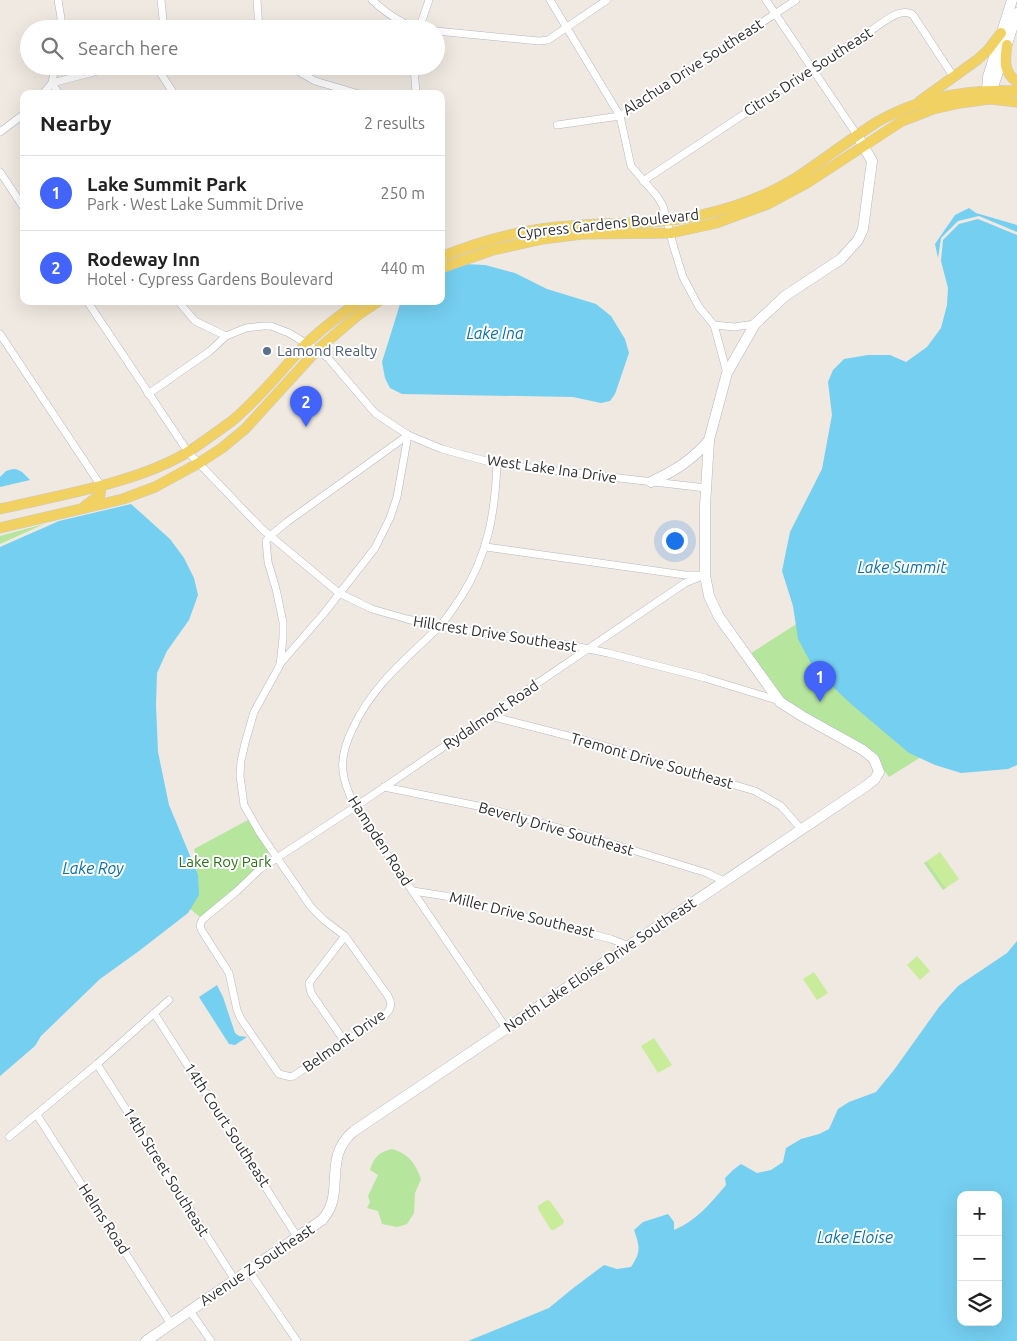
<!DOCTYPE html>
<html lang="en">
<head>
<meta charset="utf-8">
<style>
	:root { --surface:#fff; --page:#f2f2f2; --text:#222; --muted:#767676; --line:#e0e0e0; --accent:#4264fb }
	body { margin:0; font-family:Ubuntu,sans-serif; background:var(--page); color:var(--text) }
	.controls { position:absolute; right:15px; bottom:15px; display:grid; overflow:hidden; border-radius:10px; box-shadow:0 5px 20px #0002 }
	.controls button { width:45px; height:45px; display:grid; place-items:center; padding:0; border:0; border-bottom:1px solid var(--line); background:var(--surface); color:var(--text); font:25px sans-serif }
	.you { position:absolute; left:674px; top:540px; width:18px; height:18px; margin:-12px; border:4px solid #fff; border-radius:50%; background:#1a73e8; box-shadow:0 0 0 8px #1a73e833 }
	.badge { display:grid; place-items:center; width:32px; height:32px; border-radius:50%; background:var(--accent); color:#fff; font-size:16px; font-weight:700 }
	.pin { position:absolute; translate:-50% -41px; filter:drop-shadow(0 1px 2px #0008) }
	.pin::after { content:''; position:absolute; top:26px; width:18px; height:15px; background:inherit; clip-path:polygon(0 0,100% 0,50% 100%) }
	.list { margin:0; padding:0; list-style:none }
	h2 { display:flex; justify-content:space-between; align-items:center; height:65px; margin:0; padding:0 20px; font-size:21px }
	h2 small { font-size:16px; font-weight:400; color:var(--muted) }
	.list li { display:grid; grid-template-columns:32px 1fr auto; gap:15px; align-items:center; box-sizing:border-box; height:75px; padding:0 20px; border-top:1px solid var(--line) }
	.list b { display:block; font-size:19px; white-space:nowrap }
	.list p { margin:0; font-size:16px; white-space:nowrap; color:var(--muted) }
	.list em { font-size:16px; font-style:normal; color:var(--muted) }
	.icon { flex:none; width:28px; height:28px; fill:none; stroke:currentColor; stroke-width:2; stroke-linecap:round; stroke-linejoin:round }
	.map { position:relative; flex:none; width:1017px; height:1341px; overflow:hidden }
	.search { position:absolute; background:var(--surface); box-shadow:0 5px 20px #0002; left:20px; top:20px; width:425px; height:55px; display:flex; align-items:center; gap:12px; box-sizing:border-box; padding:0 18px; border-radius:28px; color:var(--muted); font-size:19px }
	.panel { position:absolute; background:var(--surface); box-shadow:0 5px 20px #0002; left:20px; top:90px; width:425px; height:215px; border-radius:10px }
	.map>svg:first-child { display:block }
</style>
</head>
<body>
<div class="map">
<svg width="1017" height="1341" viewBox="0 0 1017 1341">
	<rect width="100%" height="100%" fill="#efe9e1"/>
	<g fill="#b6e59e">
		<polygon points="44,524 0,544 0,536"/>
		<polygon points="798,623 921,757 889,777 875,758 780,697 748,655"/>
		<path d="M248 820 269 851 267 857 231 893 200 917 184 904C192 885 200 870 194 849Z"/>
		<polygon points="927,861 946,888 943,890 924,863"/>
		<path d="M392 1149C409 1154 415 1163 421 1179L415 1193 414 1213 407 1224 397 1227 382 1224 378 1211 367 1208 370 1202 368 1196 378 1175 370 1170C374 1157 379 1152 392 1149Z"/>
	</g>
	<g fill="#c9ec9a">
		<polygon points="940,852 959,879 946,888 927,861"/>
		<polygon points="917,956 930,971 920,980 907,965"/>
		<polygon points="814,972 828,993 817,1000 803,979"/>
		<polygon points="654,1038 672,1065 658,1073 641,1046"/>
		<polygon points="547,1200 550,1201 564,1221 563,1224 554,1230 551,1230 538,1209 538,1206"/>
	</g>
	<g fill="#75cff0" fill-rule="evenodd">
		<polygon points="969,208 976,213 1017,225 1017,232 979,216 958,221 941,238 938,258 935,244 955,215"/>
		<polygon points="978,219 1017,235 1017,765 1008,769 961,773 935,765 909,753 851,704 814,669 798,639 793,606 782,571 790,532 822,469 832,415 828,382 833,370 844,359 868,355 890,355 906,362 927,347 941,328 947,305 948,288 941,261 943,240 959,224"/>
		<polygon points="441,263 485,265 515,273 547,289 596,304 611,316 625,339 629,353 615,394 610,401 601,403 573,397 402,394 390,388 385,378 382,362 401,301 441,301"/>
		<path d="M13 469C21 469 24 474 30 480L0 487V477L6 471Z"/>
		<polygon points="131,504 170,539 184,558 194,578 198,595 189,620 167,651 157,673 156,705 158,752 169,805 198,875 199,895 188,913 139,951 100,979 41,1036 35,1046 0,1076 0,547 59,521"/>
		<path d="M1017 941V1341H468L549 1308 572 1289 604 1265 617 1269 631 1267C641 1252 640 1247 634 1230L643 1222 668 1214 674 1222V1230C696 1221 711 1203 726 1185L725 1178 733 1170 741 1164 757 1173 771 1170 783 1162 786 1148 801 1139 819 1134 829 1129 838 1109 849 1102 876 1092 894 1070 939 1007 958 986 1007 953ZM961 1195H998V1322H961Z"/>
		<polygon points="217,985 223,997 235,1033 239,1036 247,1037 235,1045 229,1044 199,997"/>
	</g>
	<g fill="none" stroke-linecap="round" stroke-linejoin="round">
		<g stroke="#b4b7c1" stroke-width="8">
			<g id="street">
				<polyline points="58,0 61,18 60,29"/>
				<polyline points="161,0 164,29"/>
				<polyline points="257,0 259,29"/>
				<path d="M372 0C386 13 404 26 423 29"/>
				<polyline points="550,0 620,116 631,166 657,196 663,206 674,248 683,277 699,307 714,325 727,373"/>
				<polyline points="766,0 857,135"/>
				<polyline points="419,29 429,0"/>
				<polyline points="436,31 539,41 548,40 607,0"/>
				<polyline points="156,66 174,94"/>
				<polyline points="289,66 315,81 359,94"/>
				<polyline points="414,66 416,94"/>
				<polyline points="43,94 52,83 55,66"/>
				<polyline points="59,94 52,83 117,66"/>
				<polyline points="557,125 620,116 796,0"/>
				<polyline points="0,132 24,114"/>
				<polyline points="0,172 24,208"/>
				<path d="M643 181 873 29C883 23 901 6 913 15L953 76"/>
				<polyline points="87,301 188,452 262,529 339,593 372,609 407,619 439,627 570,645 608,653 705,678 780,701"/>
				<polyline points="178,301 195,321 226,336 246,328 263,326 271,326 289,333 317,350 328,358 375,413 408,435 442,449 497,464 706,488"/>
				<polyline points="714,325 734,327 755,324"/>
				<polyline points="0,334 101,486"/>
				<polyline points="148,394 210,351 226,336"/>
				<path d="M408 435 287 522 270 536 266 541 268 562 276 589 283 622V638L280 665 254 712 245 743 241 761 240 776 244 805 260 833 311 907 324 920 345 936 388 996C392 1003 392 1008 385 1015L295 1075 291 1077 279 1074 241 1019 237 1010 229 973 202 931 200 926 202 920 237 891 260 869 355 807 685 583 705 575"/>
				<path d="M497 464C495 513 488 555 461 597 454 607 447 619 438 628 406 659 372 686 353 728 346 742 341 756 343 771 344 784 350 796 355 807L506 1028"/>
				<polyline points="486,547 685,575 701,575"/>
				<polyline points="280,664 325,612 375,548 390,518 397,497 408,435"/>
				<polyline points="490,716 584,740 755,791 781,806 801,829"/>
				<polyline points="384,787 483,807 577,833 707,873 724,881"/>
				<polyline points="413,891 445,896 611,939 629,946"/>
				<polyline points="154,1013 298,1238"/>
				<polyline points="345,1042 311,993 309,983 345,936"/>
				<polyline points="97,1064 235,1280"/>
				<polyline points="37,1115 171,1324"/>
				<polyline points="9,1137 97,1064 169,1000"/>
				<polyline points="249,1271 297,1341"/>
				<polyline points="190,1311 211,1341"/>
			</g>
		</g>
		<g stroke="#b4b7c1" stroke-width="11">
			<g id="secondary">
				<polyline points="991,93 1017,13"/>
				<polyline points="989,97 987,91 988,77 1012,0"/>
				<path d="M651 482C674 471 693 460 709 440"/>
				<path d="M146 1341 322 1220C347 1193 321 1158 354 1131L866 786 875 779 879 772 874 759 863 750 802 716 780 702 719 617 709 596 705 575V506L709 440 727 373 755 324 785 296 841 259 858 240 863 229 872 161 857 135"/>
			</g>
		</g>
		<g stroke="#c9c9c9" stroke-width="11">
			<g id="primary">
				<path d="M1007 45C1005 60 1003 72 1017 82"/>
				<polyline points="920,101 977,60 988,50 1001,33"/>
				<path d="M441 257C482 240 525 229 569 226 612 222 656 225 697 216 730 209 767 196 796 178 823 160 849 140 877 122 920 97 968 89 1017 91"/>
				<polyline points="441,268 493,250 543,239 582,234 671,233 716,223 768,204 807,183 902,121 933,109 960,103 990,99 1017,102"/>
				<polyline points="85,506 100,495 101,486"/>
				<path d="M0 509C59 495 137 483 188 452 203 442 218 431 232 421 260 398 281 370 306 344 322 328 341 315 359 301"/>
				<polyline points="0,528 123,499 155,487 199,463 222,448 245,429 317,350 358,315 379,301"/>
			</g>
		</g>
		<use href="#street" stroke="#fff" stroke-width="7"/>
		<use href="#secondary" stroke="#fff" stroke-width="10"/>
		<use href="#primary" stroke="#f2d163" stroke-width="10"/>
	</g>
	<circle fill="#5c6f8a" stroke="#fff" stroke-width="2" cx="267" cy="351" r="5"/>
	<g text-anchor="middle" stroke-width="4" stroke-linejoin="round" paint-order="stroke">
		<g font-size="15" fill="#2e2e2e" stroke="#fff">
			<text transform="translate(693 67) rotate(-33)" y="5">Alachua Drive Southeast</text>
			<text transform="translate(808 72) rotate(-33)" y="5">Citrus Drive Southeast</text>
			<text transform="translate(608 224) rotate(-6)" y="5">Cypress Gardens Boulevard</text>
			<text transform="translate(552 469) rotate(8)" y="5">West Lake Ina Drive</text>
			<text transform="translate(495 634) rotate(9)" y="5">Hillcrest Drive Southeast</text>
			<text transform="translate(491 715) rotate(-34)" y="5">Rydalmont Road</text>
			<text transform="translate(652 761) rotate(16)" y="5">Tremont Drive Southeast</text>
			<text transform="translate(556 829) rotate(16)" y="5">Beverly Drive Southeast</text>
			<text transform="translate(380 841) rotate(57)" y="5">Hampden Road</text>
			<text transform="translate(522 915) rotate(14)" y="5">Miller Drive Southeast</text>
			<text transform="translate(600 965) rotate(-34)" y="5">North Lake Eloise Drive Southeast</text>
			<text transform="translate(344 1041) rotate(-35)" y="5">Belmont Drive</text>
			<text transform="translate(227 1125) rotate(57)" y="5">14th Court Southeast</text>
			<text transform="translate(166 1172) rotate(58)" y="5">14th Street Southeast</text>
			<text transform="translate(104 1219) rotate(57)" y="5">Helms Road</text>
			<text transform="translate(257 1265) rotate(-34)" y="5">Avenue Z Southeast</text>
		</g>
		<g font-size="15" fill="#4e5e75" stroke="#fff" text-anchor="start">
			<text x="277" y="356">Lamond Realty</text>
		</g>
		<g font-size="15" fill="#2c6e1b" stroke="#fff">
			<text x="225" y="867">Lake Roy Park</text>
		</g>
		<g font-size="16" font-style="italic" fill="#0d6fa3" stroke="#fff">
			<text x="495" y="339">Lake Ina</text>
			<text x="902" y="573">Lake Summit</text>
			<text x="93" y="874">Lake Roy</text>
			<text x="855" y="1243">Lake Eloise</text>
		</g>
	</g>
</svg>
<div class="controls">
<button>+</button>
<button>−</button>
<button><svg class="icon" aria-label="layers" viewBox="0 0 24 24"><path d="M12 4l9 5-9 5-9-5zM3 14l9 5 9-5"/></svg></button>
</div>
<div class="you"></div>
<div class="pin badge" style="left:820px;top:702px">1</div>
<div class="pin badge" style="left:306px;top:427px">2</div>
<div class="search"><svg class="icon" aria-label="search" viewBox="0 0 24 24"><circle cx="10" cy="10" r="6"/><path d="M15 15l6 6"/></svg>Search here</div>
<section class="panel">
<h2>Nearby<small>2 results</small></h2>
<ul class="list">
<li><span class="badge">1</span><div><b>Lake Summit Park</b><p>Park · West Lake Summit Drive</p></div><em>250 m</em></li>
<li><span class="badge">2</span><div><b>Rodeway Inn</b><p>Hotel · Cypress Gardens Boulevard</p></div><em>440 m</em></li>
</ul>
</section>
</div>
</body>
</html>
